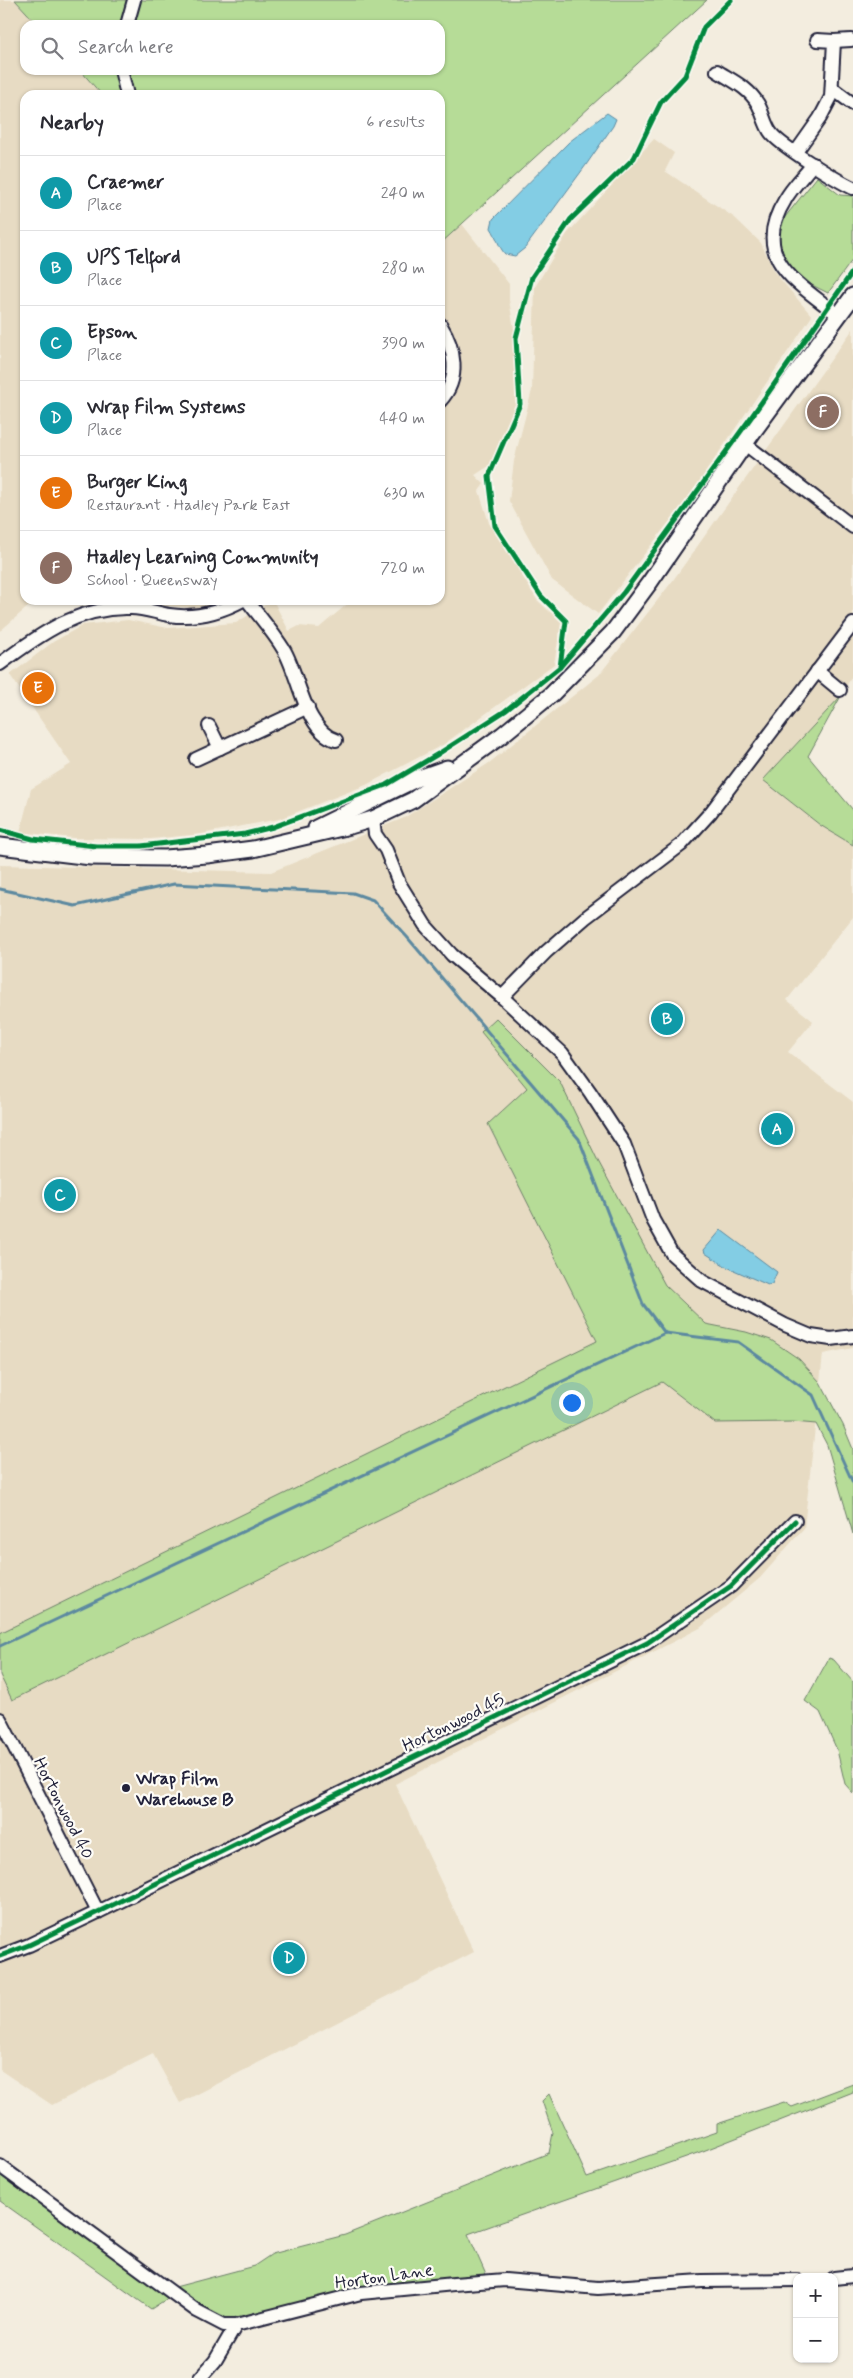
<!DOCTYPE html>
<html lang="en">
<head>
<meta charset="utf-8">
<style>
	:root { --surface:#fff; --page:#f2f2f3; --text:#2b2b33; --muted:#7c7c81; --line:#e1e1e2; --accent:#1a73e8 }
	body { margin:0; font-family:Mynerve,sans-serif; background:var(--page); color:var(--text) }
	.controls { position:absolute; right:15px; bottom:15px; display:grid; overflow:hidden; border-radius:10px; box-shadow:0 1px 4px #0004 }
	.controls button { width:45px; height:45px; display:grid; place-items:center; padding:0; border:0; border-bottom:1px solid var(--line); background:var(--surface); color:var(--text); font:25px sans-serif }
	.you { position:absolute; left:571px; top:1402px; width:18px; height:18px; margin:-12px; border:4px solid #fff; border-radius:50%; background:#1a73e8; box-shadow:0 0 0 8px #1a73e833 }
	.badge { display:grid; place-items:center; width:32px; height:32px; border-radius:50%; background:var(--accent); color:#fff; font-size:16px; font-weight:700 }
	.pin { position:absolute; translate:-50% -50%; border:2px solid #fff; box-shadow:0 1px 5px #0006 }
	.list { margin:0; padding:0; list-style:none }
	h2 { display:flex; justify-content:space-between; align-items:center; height:65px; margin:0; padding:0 20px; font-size:21px }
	h2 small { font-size:16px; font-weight:400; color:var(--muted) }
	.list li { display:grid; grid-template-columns:32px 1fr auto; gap:15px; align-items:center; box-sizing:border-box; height:75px; padding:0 20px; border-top:1px solid var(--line) }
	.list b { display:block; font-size:19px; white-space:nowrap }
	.list p { margin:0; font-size:16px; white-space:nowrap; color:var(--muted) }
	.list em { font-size:16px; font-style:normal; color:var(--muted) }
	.icon { flex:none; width:28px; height:28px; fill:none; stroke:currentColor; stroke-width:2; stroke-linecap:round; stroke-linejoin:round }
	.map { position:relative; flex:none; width:853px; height:2378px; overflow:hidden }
	.search { position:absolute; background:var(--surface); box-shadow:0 1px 4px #0004; left:20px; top:20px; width:425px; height:55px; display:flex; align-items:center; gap:12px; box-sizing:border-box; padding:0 18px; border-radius:15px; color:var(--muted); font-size:19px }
	.panel { position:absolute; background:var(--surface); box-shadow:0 1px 4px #0004; left:20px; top:90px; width:425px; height:515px; border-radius:15px }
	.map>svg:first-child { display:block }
</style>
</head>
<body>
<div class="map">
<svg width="853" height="2378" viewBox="0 0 853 2378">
	<rect width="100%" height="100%" fill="#f3eddf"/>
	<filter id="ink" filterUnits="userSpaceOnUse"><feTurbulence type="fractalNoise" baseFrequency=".02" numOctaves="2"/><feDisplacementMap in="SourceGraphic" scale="10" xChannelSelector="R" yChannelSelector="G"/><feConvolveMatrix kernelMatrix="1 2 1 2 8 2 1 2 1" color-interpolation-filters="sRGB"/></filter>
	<g filter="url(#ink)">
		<g fill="#e7dbc3">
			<polygon points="0,0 15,0 38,25 25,25 25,70 79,70 102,95 25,95 25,600 36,600 0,631"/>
			<polygon points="654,139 674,153 665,171 735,218 761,243 775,273 812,316 692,492 598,614 552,580 509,501 514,461 532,390 535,287 567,234"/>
			<polygon points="462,224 509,284 509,300 514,329 515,404 489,466 475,475 484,484 479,491 489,523 537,600 561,622 554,664 444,744 366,785 279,819 201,834 151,839 73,838 20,832 31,789 71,764 10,675 53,642 83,625 128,620 168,628 236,623 273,600 289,631 299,626 319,628 352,600 440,600 440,244"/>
			<polygon points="853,329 853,674 841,696 763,780 820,825 853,845 853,917 787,1000 813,1021 788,1052 853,1102 853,1348 823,1354 804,1528 760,1578 700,1628 395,1784 474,1952 180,2103 153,2054 52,2105 0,2070 0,865 271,872 404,818 489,763 599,675 671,583"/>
			<polygon points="145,600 221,600 201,609 160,605"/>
		</g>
		<g fill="#b6dc97" stroke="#6c7f69">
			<polygon points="15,0 707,0 440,244 440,95 102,95 80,70 440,70 440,25 38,25"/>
			<polygon points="817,177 840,195 853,196 853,259 828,293 812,285 782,259 777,239 785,217"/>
			<polygon points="841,696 808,756 853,810 853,845 820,825 763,780"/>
			<polygon points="496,1018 560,1082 597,1159 665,1285 706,1324 746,1332 771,1340 799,1359 820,1382 843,1425 853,1449 853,1534 827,1445 816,1424 793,1422 715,1423 662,1382 12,1700 0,1675 0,1633 597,1341 488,1124 527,1088 481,1032"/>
			<polygon points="829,1658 834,1660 853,1682 853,1793 845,1784 837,1750 820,1712 805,1701"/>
			<polygon points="853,2084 853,2092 703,2151 468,2234 487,2277 228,2320 211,2315 175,2287 254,2266 272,2254 345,2235 549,2153 553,2133 542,2101 549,2094 587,2177 717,2132 717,2124 784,2102 792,2107"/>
			<polygon points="0,2171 168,2298 151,2309 0,2201"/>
		</g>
		<g fill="#83cde4" stroke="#5c89a0">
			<path d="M607 113 616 119 613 126 586 165 525 248 515 256 505 254C498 246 497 237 491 228L493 219 569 142Z"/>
			<polygon points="721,1230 777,1272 772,1284 768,1285 727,1267 705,1253 704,1250"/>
		</g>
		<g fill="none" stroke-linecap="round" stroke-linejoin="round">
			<g stroke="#5c89a0" stroke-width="3">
				<polyline points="0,889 75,906 174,884 353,893 373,900 407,937 579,1139 643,1304 665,1333"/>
				<polyline points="0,1646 665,1333 738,1342 813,1395 853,1483"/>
			</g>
			<g stroke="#22223b" stroke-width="16">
				<g id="minor">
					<polyline points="127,25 134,0"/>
					<polyline points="834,41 851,40"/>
					<polyline points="121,70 127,95"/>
					<path d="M717 71C733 81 749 88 758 104 763 113 765 125 771 133 781 146 836 180 853 188"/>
					<polyline points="833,89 853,104"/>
					<polyline points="796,152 820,118 831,97 834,41 817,40"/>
					<path d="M813 164C804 176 792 187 785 200 749 258 798 283 838 315"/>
					<path d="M440 324C455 348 461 379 440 401"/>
					<polyline points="745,444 853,527"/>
					<path d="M247 600C259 616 273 632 284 650 299 675 305 731 336 740"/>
					<path d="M0 664C40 634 79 606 131 608 144 608 157 613 169 615 196 619 219 613 243 600"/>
					<polyline points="817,671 840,690"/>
					<polyline points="209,726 220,748"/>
					<polyline points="196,759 308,707"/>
					<polyline points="373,819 375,834 386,850 399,883 425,925 452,955 502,997 562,1053 590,1092 624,1144 653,1220 672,1254 702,1281 785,1325 811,1336 831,1339 853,1336"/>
					<polyline points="502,997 546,952 585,918 681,845 711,812 853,624"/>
					<polyline points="0,1719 98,1912"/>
					<polyline points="0,1956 29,1945 98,1912 647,1643 731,1586 795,1521"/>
					<polyline points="0,2166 197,2311 224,2325 236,2325 361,2293 454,2284 505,2280 598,2288 702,2281 797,2280"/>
					<polyline points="834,2278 853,2276"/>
					<polyline points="200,2378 215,2361 236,2325"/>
				</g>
			</g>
			<g stroke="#22223b" stroke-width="19">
				<g id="major">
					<polyline points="316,828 416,779 447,768"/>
					<polyline points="0,846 91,857 165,858 207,855 253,849 350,826 373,819 413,800 502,735 552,694 613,632 650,582 753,432 853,296"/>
				</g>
			</g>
			<use href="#minor" stroke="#fdfcf7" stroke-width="12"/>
			<use href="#major" stroke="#fdfcf7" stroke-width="15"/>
			<g stroke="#fdfcf7" stroke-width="8">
				<g id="cycleway">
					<polyline points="560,667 566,621 541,596 495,526 489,476 520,404 516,338 532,277 571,219 634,158 661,102 685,76 704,27 731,0"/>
					<polyline points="0,830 33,839 96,846 141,846 245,834 273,827 386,785 438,754 505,711 560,667 624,592 752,416 853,271"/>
					<polyline points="0,1956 29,1945 98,1912 647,1643 731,1586 795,1521"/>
				</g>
			</g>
			<use href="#cycleway" stroke="#00873e" stroke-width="5"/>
		</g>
	</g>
	<circle fill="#22223b" stroke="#fdfcf7" stroke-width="2" cx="126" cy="1788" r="5"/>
	<g text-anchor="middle" stroke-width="4.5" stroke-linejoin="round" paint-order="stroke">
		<g font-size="18" fill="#22223b" stroke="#fdfcf7">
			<text transform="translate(453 1722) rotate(-26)" y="6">Hortonwood 45</text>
			<text transform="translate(64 1808) rotate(63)" y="6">Hortonwood 40</text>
			<text transform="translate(384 2276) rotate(-8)" y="6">Horton Lane</text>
		</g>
		<g font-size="18" font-weight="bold" fill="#22223b" stroke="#fdfcf7" text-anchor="start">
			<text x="136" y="1784">Wrap Film<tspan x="136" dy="21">Warehouse B</tspan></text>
		</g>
	</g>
</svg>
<div class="controls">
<button>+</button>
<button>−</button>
</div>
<div class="you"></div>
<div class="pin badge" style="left:777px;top:1129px;background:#0f9aa8">A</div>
<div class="pin badge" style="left:667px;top:1019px;background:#0f9aa8">B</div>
<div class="pin badge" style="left:60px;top:1195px;background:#0f9aa8">C</div>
<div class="pin badge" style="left:289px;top:1958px;background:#0f9aa8">D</div>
<div class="pin badge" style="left:38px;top:688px;background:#e8710a">E</div>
<div class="pin badge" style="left:823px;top:412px;background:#8d6e63">F</div>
<div class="search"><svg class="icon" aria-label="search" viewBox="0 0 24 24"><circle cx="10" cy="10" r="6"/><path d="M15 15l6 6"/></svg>Search here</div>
<section class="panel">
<h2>Nearby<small>6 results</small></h2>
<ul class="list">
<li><span class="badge" style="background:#0f9aa8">A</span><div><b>Craemer</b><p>Place</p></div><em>240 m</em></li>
<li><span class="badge" style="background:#0f9aa8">B</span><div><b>UPS Telford</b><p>Place</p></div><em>280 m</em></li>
<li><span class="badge" style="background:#0f9aa8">C</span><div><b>Epson</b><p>Place</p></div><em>390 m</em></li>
<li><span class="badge" style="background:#0f9aa8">D</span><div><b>Wrap Film Systems</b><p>Place</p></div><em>440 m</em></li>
<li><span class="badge" style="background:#e8710a">E</span><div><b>Burger King</b><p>Restaurant · Hadley Park East</p></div><em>630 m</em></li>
<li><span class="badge" style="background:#8d6e63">F</span><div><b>Hadley Learning Community</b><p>School · Queensway</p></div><em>720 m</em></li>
</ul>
</section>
</div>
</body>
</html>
